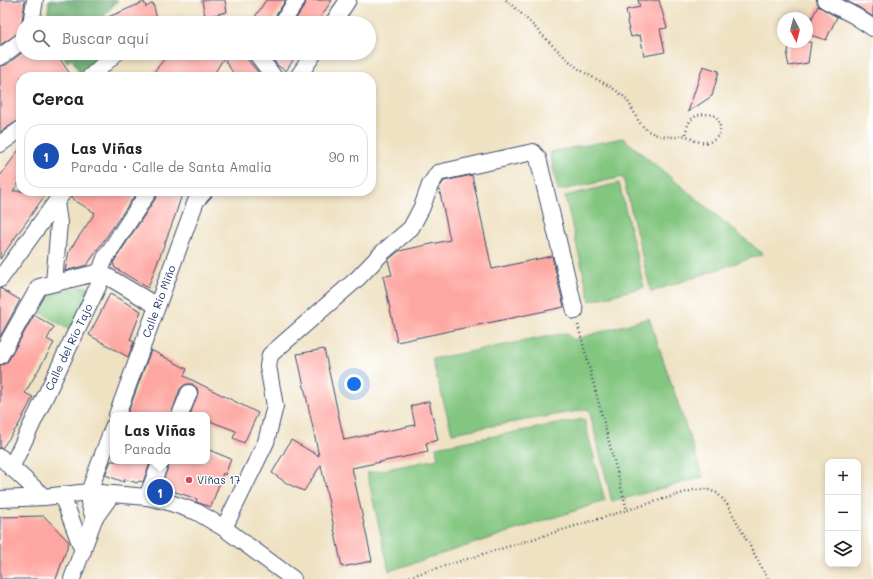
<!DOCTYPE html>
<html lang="es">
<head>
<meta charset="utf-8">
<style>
	:root { --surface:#fff; --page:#f2f2f2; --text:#222; --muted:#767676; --line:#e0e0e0; --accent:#b45309 }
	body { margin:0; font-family:Mali,sans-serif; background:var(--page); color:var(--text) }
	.controls { position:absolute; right:12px; bottom:12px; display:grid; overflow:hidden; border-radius:8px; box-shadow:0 2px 6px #0003 }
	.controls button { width:36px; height:36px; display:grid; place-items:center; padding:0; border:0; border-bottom:1px solid var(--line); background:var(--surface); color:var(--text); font:20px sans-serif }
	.compass { position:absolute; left:777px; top:12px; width:36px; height:36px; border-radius:50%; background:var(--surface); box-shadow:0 2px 6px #0003; rotate:173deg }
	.you { position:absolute; left:354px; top:384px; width:14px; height:14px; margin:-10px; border:3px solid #fff; border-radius:50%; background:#1a73e8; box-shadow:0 0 0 6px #1a73e833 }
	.badge { display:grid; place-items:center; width:26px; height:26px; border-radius:50%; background:var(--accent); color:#fff; font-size:13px; font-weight:700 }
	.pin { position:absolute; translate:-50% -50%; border:2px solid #fff; box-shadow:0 1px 4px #0006 }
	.popup { position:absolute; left:110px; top:412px; width:100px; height:52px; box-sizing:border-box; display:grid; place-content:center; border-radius:8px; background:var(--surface); filter:drop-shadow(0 1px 3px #0005); font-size:13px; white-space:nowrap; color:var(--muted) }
	.popup b { font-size:15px; color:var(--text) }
	.popup::after { content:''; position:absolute; left:50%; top:100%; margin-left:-8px; border:8px solid transparent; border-top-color:var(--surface) }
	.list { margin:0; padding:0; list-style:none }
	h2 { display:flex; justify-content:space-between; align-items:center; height:52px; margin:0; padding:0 16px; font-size:17px }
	h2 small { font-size:13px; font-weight:400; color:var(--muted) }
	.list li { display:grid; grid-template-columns:26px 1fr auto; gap:12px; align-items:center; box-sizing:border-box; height:64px; margin:0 8px 8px; padding:0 8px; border:1px solid var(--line); border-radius:16px }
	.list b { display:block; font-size:15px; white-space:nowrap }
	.list p { margin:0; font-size:13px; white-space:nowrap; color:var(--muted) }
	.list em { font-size:13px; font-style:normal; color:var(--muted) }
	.icon { flex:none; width:22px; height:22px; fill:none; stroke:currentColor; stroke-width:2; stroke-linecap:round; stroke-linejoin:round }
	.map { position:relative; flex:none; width:873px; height:579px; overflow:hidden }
	.search { position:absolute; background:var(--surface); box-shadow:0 2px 6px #0003; left:16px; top:16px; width:360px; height:44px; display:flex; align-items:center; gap:10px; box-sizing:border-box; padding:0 14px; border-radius:22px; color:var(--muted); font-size:15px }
	.panel { position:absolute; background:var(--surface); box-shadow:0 2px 6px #0003; left:16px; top:72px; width:360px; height:124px; border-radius:16px }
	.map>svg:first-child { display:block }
</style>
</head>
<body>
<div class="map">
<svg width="873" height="579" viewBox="0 0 873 579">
	<rect width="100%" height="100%" fill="#fff"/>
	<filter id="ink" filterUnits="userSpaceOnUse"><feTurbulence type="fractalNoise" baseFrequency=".025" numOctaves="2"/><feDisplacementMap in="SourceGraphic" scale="8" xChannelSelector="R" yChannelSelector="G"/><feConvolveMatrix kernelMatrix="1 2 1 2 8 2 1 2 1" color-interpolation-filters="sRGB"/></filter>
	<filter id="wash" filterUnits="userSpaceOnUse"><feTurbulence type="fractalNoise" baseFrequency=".012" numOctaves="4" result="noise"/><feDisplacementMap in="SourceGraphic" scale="16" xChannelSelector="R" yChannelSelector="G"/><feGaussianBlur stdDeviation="0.9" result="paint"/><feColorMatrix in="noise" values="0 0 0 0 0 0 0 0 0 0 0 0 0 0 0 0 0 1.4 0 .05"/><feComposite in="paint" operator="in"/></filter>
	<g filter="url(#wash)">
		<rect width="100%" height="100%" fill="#efe2c3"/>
		<g fill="#83c680" stroke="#4f7a6f">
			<polygon points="623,138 763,254 651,292 623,177 558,191 550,152"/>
			<polygon points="619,183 644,287 590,301 565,196"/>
			<polygon points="86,286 90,289 71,331 37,310 46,294"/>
			<polygon points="649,318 703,477 612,502 589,409 452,433 432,359 566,333 573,340"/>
			<polygon points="584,419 605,501 389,571 367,473 438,459 436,447"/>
		</g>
		<g fill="#6aab6e" stroke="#426d66">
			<polygon points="49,0 118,0 106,14 100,23 47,23"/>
			<polygon points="61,53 98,53 102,56 80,74 72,59 67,62"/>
		</g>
		<g id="blocks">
			<g fill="#fea7a2">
				<polygon points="0,0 25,0 22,21 22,31 0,45"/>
				<polygon points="202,0 225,0 227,12 205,17"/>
				<polygon points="266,0 286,0 274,18 273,23 251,23"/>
				<polygon points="306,0 332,0 317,23 293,23 305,5"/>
				<polygon points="638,0 659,0 667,28 660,29 665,52 644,56 640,35 631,37 627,22 628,19 626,10 640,7"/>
				<polygon points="845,0 873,0 873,17 860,8"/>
				<polygon points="144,2 146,7 153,3 158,23 94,23"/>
				<polygon points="818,6 837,17 826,40 807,34 807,28"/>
				<polygon points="790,42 811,42 808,63 789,66 787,57"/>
				<polygon points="23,52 23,53 56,53 72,77 21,77 21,119 0,132 0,66 6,65"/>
				<polygon points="169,53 227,53 212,77 150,77"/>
				<polygon points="230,53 242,53 262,77 236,77 225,61"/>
				<polygon points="268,53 298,53 286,71 278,66"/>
				<polygon points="703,66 719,71 712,96 688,112"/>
				<polygon points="21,147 21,180 13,191 48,191 0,259 0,176"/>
				<polygon points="472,175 492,269 552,256 564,307 397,342 383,276 392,275 388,260 399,251 450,240 439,188 444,181"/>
				<polygon points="73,191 138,191 87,265 65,271 69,251 95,213 71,198"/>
				<polygon points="158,191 183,191 175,216 148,288 115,268 113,263 157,196"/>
				<polygon points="0,288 20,300 0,337"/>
				<polygon points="110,294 141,311 130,340 134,342 128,357 89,335"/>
				<polygon points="34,315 54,327 47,339 54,343 25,393 33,397 18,426 2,448 0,448 0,365 4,364 8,361"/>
				<polygon points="324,349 344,440 415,425 411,406 429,401 438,440 426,443 428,452 352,468 372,561 342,567 321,465 304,491 288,484 272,473 291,440 319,456 297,354"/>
				<polygon points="151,350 187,369 184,376 258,413 244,443 233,438 236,431 207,420 207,415 190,415 198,392 197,388 192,384 187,384 184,385 180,389 171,415 127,415"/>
				<polygon points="207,449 231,459 225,475 223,473 211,507 196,502 197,499 173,491 172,493 160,489 170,461 207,461"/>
				<polygon points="111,461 151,461 143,482 139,481 137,483 125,479 124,482 105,475"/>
				<polygon points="44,516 69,542 56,579 0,579 0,517"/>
			</g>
		</g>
	</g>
	<g filter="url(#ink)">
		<use href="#blocks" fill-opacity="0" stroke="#3b4a6d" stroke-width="1"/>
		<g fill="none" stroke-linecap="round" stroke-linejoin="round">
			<g stroke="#3b4a6d" stroke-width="18">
				<g id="minor">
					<polyline points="825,0 855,16 873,28"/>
					<polyline points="31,23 35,0"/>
					<polyline points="282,23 297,0"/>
					<polyline points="333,23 348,0"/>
					<polyline points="256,53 274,77"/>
					<polyline points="0,57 23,40"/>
					<polyline points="90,77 116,53"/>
					<polyline points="298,77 314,53"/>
					<polyline points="0,144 21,129"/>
					<polyline points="0,279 56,202"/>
					<polyline points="54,283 59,223 56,202 64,191"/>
					<polyline points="0,356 39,287 100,272 157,306"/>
					<path id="s1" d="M117 415 196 201 205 191"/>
					<polyline points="180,415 189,393"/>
					<polyline points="0,457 44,497"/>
					<path id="s2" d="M11 468 99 284 100 272 105 258 149 191"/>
					<polyline points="62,495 83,551"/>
					<polyline points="147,497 161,461"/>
					<polyline points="0,499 44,497 89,492 147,497 165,501 197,512 224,528 293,579"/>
					<polyline points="94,519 89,502 89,492 113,427"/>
					<polyline points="224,528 266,442 275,406 268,366 270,355 358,278 383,252 411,228 422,207 430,185 438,173 533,152 538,158 575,311"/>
					<polyline points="72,579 94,519 112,494"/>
				</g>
			</g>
			<g stroke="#3b4a6d" stroke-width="2.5" stroke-dasharray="1 3" stroke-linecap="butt">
				<path d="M506 0C530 20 550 45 574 65 589 78 610 83 625 98 634 107 634 120 647 130 655 136 666 137 676 137 679 137 682 135 685 136 688 136 691 138 693 140 701 143 710 144 716 138 723 131 720 124 716 116 700 111 686 116 686 136"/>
				<polyline points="578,325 627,510"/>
				<polyline points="402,579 693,490 706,489 717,493 727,504 768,579"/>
			</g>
			<use href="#minor" stroke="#fff" stroke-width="16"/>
		</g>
	</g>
	<circle fill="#d1495b" stroke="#fff" stroke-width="1.5" cx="189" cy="480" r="4"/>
	<g text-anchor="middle" stroke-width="3" stroke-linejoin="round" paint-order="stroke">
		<g font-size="11" fill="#1b2f5e" stroke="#fff">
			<text dy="4" stroke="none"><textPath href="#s1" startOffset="121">Calle Río Miño</textPath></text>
			<text dy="4" stroke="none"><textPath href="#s2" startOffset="134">Calle del Río Tajo</textPath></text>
		</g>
		<g font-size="11" fill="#1b2f5e" stroke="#fff" text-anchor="start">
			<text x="197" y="484">Viñas 17</text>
		</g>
	</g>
</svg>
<div class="controls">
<button>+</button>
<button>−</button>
<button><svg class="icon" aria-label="layers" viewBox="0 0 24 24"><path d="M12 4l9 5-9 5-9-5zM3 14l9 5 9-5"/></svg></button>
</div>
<svg class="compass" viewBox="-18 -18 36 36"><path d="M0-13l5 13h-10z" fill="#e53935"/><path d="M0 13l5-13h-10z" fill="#767676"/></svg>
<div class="you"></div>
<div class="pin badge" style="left:160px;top:492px;background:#1a4fb4">1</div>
<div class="popup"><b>Las Viñas</b>Parada</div>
<div class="search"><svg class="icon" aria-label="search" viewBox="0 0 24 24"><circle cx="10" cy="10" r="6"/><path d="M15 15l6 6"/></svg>Buscar aquí</div>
<section class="panel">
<h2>Cerca<small></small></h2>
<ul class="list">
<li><span class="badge" style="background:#1a4fb4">1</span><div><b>Las Viñas</b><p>Parada · Calle de Santa Amalia</p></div><em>90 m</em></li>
</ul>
</section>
</div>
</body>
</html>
